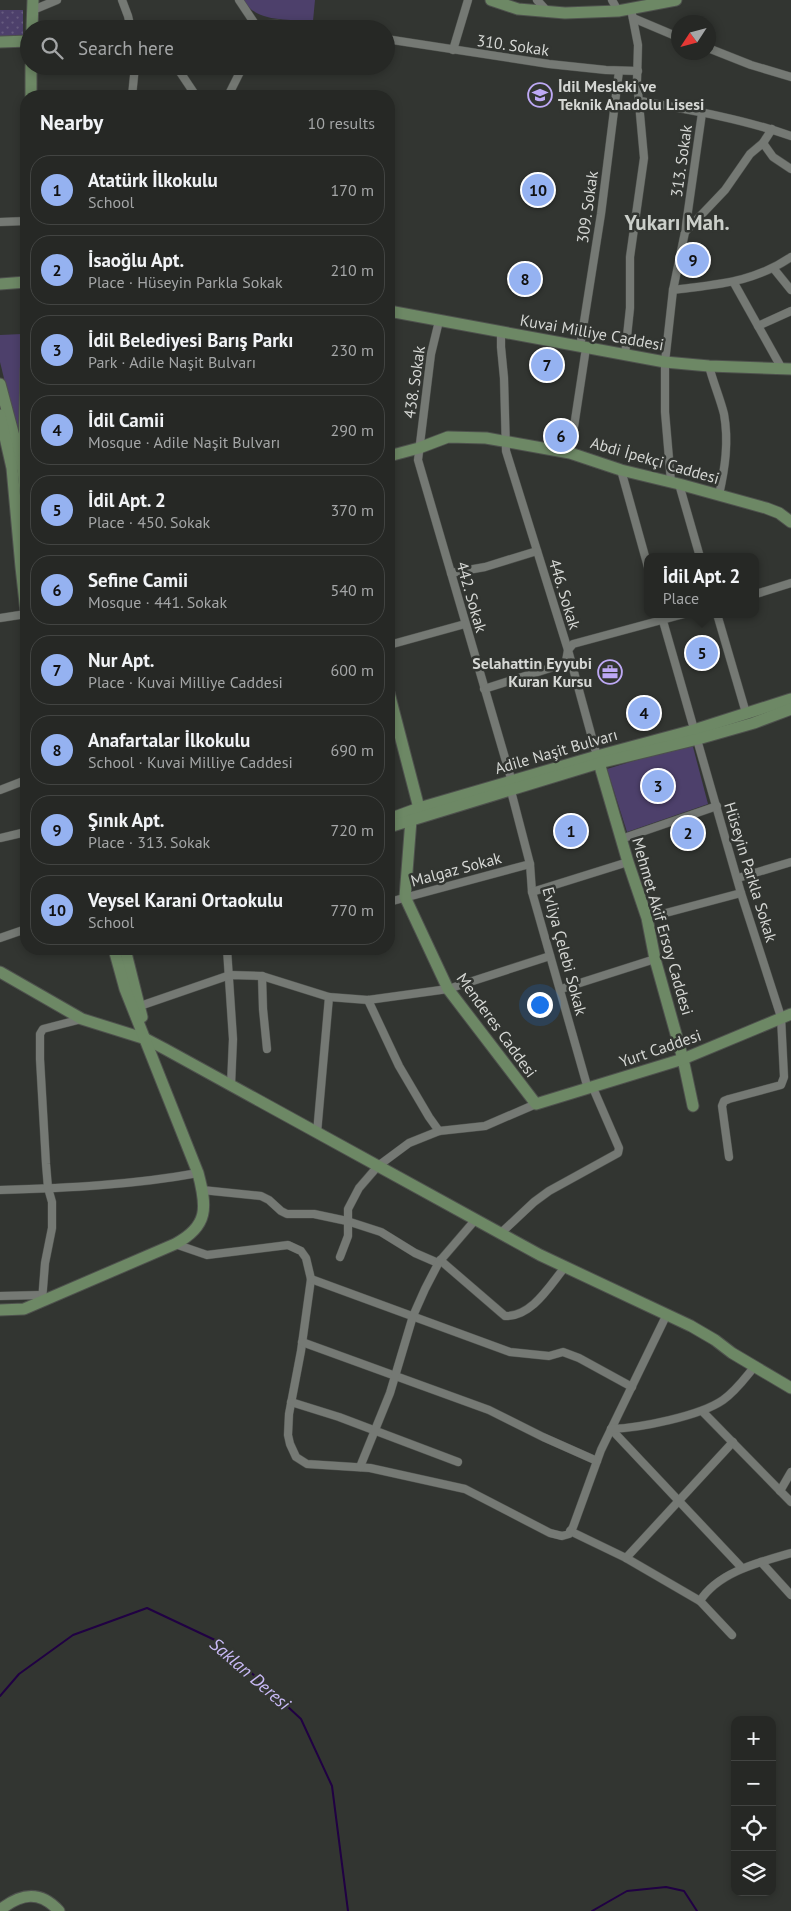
<!DOCTYPE html>
<html lang="en">
<head>
<meta charset="utf-8">
<style>
	:root { --surface:#262825; --page:#2e302d; --text:#f1f3f6; --muted:#a4a6a7; --line:#424442; --accent:#95b2f1 }
	body { margin:0; font-family:"PT Sans",sans-serif; background:var(--page); color:var(--text) }
	.controls { position:absolute; right:15px; bottom:15px; display:grid; overflow:hidden; border-radius:10px; box-shadow:0 2px 8px #0003 }
	.controls button { width:45px; height:45px; display:grid; place-items:center; padding:0; border:0; border-bottom:1px solid var(--line); background:var(--surface); color:var(--text); font:25px sans-serif }
	.compass { position:absolute; left:671px; top:15px; width:45px; height:45px; border-radius:50%; background:var(--surface); box-shadow:0 2px 8px #0003; rotate:234deg }
	.you { position:absolute; left:539px; top:1004px; width:18px; height:18px; margin:-12px; border:4px solid #fff; border-radius:50%; background:#1a73e8; box-shadow:0 0 0 8px #1a73e833 }
	.badge { display:grid; place-items:center; width:32px; height:32px; border-radius:50%; background:var(--accent); color:#111; font-size:16px; font-weight:700 }
	.pin { position:absolute; translate:-50% -50%; border:2px solid #fff; box-shadow:0 1px 5px #0006 }
	.popup { position:absolute; left:644px; top:553px; width:115px; height:65px; box-sizing:border-box; display:grid; place-content:center; border-radius:10px; background:var(--surface); filter:drop-shadow(0 1px 4px #0005); font-size:16px; white-space:nowrap; color:var(--muted) }
	.popup b { font-size:19px; color:var(--text) }
	.popup::after { content:''; position:absolute; left:50%; top:100%; margin-left:-10px; border:10px solid transparent; border-top-color:var(--surface) }
	.list { margin:0; padding:0; list-style:none }
	h2 { display:flex; justify-content:space-between; align-items:center; height:65px; margin:0; padding:0 20px; font-size:21px }
	h2 small { font-size:16px; font-weight:400; color:var(--muted) }
	.list li { display:grid; grid-template-columns:32px 1fr auto; gap:15px; align-items:center; box-sizing:border-box; height:70px; margin:0 10px 10px; padding:0 10px; border:1px solid var(--line); border-radius:20px }
	.list b { display:block; font-size:19px; white-space:nowrap }
	.list p { margin:0; font-size:16px; white-space:nowrap; color:var(--muted) }
	.list em { font-size:16px; font-style:normal; color:var(--muted) }
	.icon { flex:none; width:28px; height:28px; fill:none; stroke:currentColor; stroke-width:2; stroke-linecap:round; stroke-linejoin:round }
	.map { position:relative; flex:none; width:791px; height:1911px; overflow:hidden }
	.search { position:absolute; background:var(--surface); box-shadow:0 2px 8px #0003; left:20px; top:20px; width:375px; height:55px; display:flex; align-items:center; gap:12px; box-sizing:border-box; padding:0 18px; border-radius:28px; color:var(--muted); font-size:19px }
	.panel { position:absolute; background:var(--surface); box-shadow:0 2px 8px #0003; left:20px; top:90px; width:375px; height:865px; border-radius:20px }
	.map>svg:first-child { display:block }
</style>
</head>
<body>
<div class="map">
<svg width="791" height="1911" viewBox="0 0 791 1911">
	<defs>
		<pattern id="grass-dots" width="8" height="8" patternUnits="userSpaceOnUse" patternTransform="scale(1.25)"><rect width="8" height="8" fill="#4d406b"/><path d="M2 2h.1M6 6h.1" fill="none" stroke="#665b7f" stroke-width="1.8" stroke-linecap="round"/></pattern>
	</defs>
	<rect width="100%" height="100%" fill="#323531"/>
	<rect fill="url(#grass-dots)" x="0" y="10" width="23" height="26"/>
	<g fill="#4d406b">
		<path d="M243 0H315L313 21C290 19 256 23 243 0Z"/>
		<polygon points="22,334 20,429 17,431 0,362 0,335"/>
		<polygon points="692,743 708,804 627,832 607,769"/>
	</g>
	<g fill="none" stroke-linecap="round" stroke-linejoin="round">
		<g stroke="#200143" stroke-width="2">
			<polyline points="0,1696 19,1674 73,1635 147,1608 217,1641 301,1719 332,1786 348,1911"/>
			<polyline points="592,1911 627,1891 666,1887 684,1891 697,1911"/>
		</g>
		<g stroke="#4e514d" stroke-width="9">
			<g id="street">
				<polyline points="122,0 128,16 131,29"/>
				<polyline points="239,0 257,27"/>
				<polyline points="537,0 548,12"/>
				<polyline points="612,0 618,11"/>
				<polyline points="33,10 57,0"/>
				<polyline points="633,18 678,37"/>
				<polyline points="256,25 277,24 312,29"/>
				<polyline points="386,39 549,64 606,70 638,71"/>
				<polyline points="708,48 751,65 791,77"/>
				<polyline points="453,50 468,0"/>
				<polyline points="176,66 196,96"/>
				<polyline points="132,96 135,66"/>
				<polyline points="228,96 243,66"/>
				<path d="M640 101C691 110 743 119 791 136"/>
				<polyline points="763,143 773,157 791,169"/>
				<polyline points="0,222 26,221"/>
				<polyline points="685,232 725,190 750,154 763,143 772,129"/>
				<polyline points="774,269 791,290"/>
				<polyline points="734,283 781,367"/>
				<path d="M673 290C717 284 753 283 791 257"/>
				<polyline points="439,321 431,354 418,460 512,782"/>
				<polyline points="758,326 791,311"/>
				<polyline points="501,333 501,347 504,378 506,451 568,650 597,756"/>
				<polyline points="580,347 601,214 619,71"/>
				<polyline points="625,355 630,308 630,257 644,158 637,81 638,45 631,9"/>
				<path d="M709 366C713 382 720 398 724 414 729 442 725 468 719 495"/>
				<polyline points="570,453 586,348"/>
				<polyline points="621,470 648,567"/>
				<polyline points="671,482 665,412 665,362 673,290 685,232 702,113"/>
				<polyline points="679,484 700,557"/>
				<polyline points="451,573 485,567 537,551"/>
				<polyline points="756,594 791,583"/>
				<polyline points="661,614 741,893 781,1017 784,1077 781,1085 729,1099 724,1101 722,1106 729,1157"/>
				<polyline points="717,614 746,713"/>
				<polyline points="0,618 26,614"/>
				<polyline points="389,645 465,624"/>
				<polyline points="484,689 560,665 566,661 568,650 573,644 684,614"/>
				<polyline points="0,790 26,780"/>
				<polyline points="511,791 530,864 532,892 588,1089"/>
				<polyline points="0,838 26,832"/>
				<polyline points="621,839 717,806"/>
				<polyline points="738,878 791,862"/>
				<polyline points="532,892 628,862"/>
				<polyline points="389,902 530,864"/>
				<polyline points="647,918 741,893"/>
				<polyline points="0,938 26,929"/>
				<polyline points="227,949 233,1039 231,1085"/>
				<polyline points="262,976 263,1009 267,1049"/>
				<polyline points="561,989 655,959"/>
				<polyline points="368,1000 399,1066 429,1117 439,1131"/>
				<polyline points="140,1006 230,975 262,976 329,997 368,1000 448,989 550,956"/>
				<polyline points="317,1133 329,997"/>
				<path d="M0 1190C66 1188 133 1185 198 1173"/>
				<polyline points="202,1190 261,1196 269,1200 281,1211 287,1214 314,1214 347,1221 381,1232 415,1253 438,1263"/>
				<polyline points="501,1233 534,1202 549,1191 618,1153 619,1148 593,1088"/>
				<polyline points="175,1244 207,1255 288,1245 301,1251 306,1258 311,1279 301,1351 289,1414 288,1435 290,1444 296,1457 307,1464 370,1468 465,1489 550,1533 562,1536 569,1534 573,1527 601,1450 667,1314"/>
				<polyline points="340,1257 348,1236 348,1209 359,1188 378,1166 409,1143 439,1131 485,1126 536,1104"/>
				<path d="M440 1260 505 1316C532 1317 550 1285 565 1267"/>
				<polyline points="311,1279 510,1352 549,1356 563,1352 579,1358 632,1387"/>
				<polyline points="0,1296 41,1295"/>
				<polyline points="42,1301 45,1263 52,1228 52,1202 48,1188 46,1164 40,1059 40,1034 43,1029 82,1019"/>
				<polyline points="302,1342 489,1410 543,1437 597,1461"/>
				<polyline points="291,1402 339,1417 458,1462"/>
				<polyline points="702,1411 791,1502"/>
				<polyline points="611,1429 742,1568"/>
				<path d="M611 1429C640 1428 700 1416 723 1400 736 1391 745 1378 755 1366"/>
				<polyline points="360,1467 390,1393 413,1316 425,1289 439,1262 476,1219"/>
				<polyline points="780,1491 791,1472"/>
				<polyline points="570,1531 626,1558 700,1601 732,1635"/>
				<polyline points="626,1558 733,1442"/>
				<polyline points="761,1562 791,1595"/>
				<path d="M700 1601C718 1572 760 1562 791 1553"/>
			</g>
		</g>
		<g stroke="#4e514d" stroke-width="13">
			<g id="secondary">
				<polyline points="491,0 518,9 565,13 618,11 676,0"/>
				<polyline points="32,29 33,0"/>
				<polyline points="0,42 29,41"/>
				<polyline points="31,96 31,66"/>
				<polyline points="0,284 26,282"/>
				<polyline points="389,311 665,362 709,366 791,369"/>
				<polyline points="0,384 23,470 26,502"/>
				<polyline points="0,415 12,468 21,567 26,612"/>
				<polyline points="389,456 419,448 448,437 486,438 570,453 621,470 679,484 766,508 779,513 791,522"/>
				<polyline points="24,458 26,369"/>
				<polyline points="389,693 419,808"/>
				<polyline points="597,756 628,862 647,918 655,959 683,1059 693,1106"/>
				<polyline points="389,819 419,808 597,756 694,730 791,699"/>
				<polyline points="411,820 405,897 448,989 536,1104 683,1059 791,1014"/>
				<polyline points="389,827 599,763 698,739 754,723 791,709"/>
				<polyline points="125,949 142,1017"/>
				<polyline points="0,972 82,1019 146,1039 165,1049 540,1255 691,1326 715,1340 732,1353 791,1388"/>
				<path d="M0 1310 24 1309 175 1244C209 1226 207 1207 198 1173L125 989 114 949"/>
				<path d="M0 1910C21 1893 40 1890 59 1911"/>
			</g>
		</g>
		<use href="#street" stroke="#757974" stroke-width="8"/>
		<use href="#secondary" stroke="#6d8865" stroke-width="11"/>
	</g>
	<defs>
		<g id="school-ring" transform="scale(1.25)"><circle r="9.5" fill="#323531" stroke="#bea9f5" stroke-width="1.5"/><path d="M0-5L7-2L0 1L-7-2ZM-4 1L0 2.5L4 1V4Q0 6-4 4Z" fill="#bea9f5"/></g>
		<g id="office-ring" transform="scale(1.25)"><circle r="9.5" fill="#323531" stroke="#bea9f5" stroke-width="1.5"/><path d="M-6-3h4V-5.5h4V-3h4V5H-6ZM-1-4.5V-3h2v-1.5ZM-6 0V1H6V0Z" fill="#bea9f5"/></g>
	</defs>
	<g fill-rule="evenodd">
		<use href="#school-ring" x="540" y="95"/>
		<use href="#office-ring" x="610" y="672"/>
	</g>
	<g text-anchor="middle" stroke-width="5" stroke-linejoin="round" paint-order="stroke">
		<g font-size="16" fill="#d5d7d4" stroke="#323531">
			<text transform="translate(513 45) rotate(8)" y="6">310. Sokak</text>
			<text transform="translate(681 161) rotate(-82)" y="6">313. Sokak</text>
			<text transform="translate(587 207) rotate(-82)" y="6">309. Sokak</text>
			<text transform="translate(592 332) rotate(10)" y="6">Kuvai Milliye Caddesi</text>
			<text transform="translate(414 382) rotate(-82)" y="6">438. Sokak</text>
			<text transform="translate(655 460) rotate(16)" y="6">Abdi İpekçi Caddesi</text>
			<text transform="translate(565 594) rotate(73)" y="6">446. Sokak</text>
			<text transform="translate(472 597) rotate(74)" y="6">442. Sokak</text>
			<text transform="translate(556 751) rotate(-16)" y="6">Adile Naşit Bulvarı</text>
			<text transform="translate(456 869) rotate(-15)" y="6">Malgaz Sokak</text>
			<text transform="translate(751 872) rotate(73)" y="6">Hüseyin Parkla Sokak</text>
			<text transform="translate(663 926) rotate(74)" y="6">Mehmet Akif Ersoy Caddesi</text>
			<text transform="translate(565 951) rotate(75)" y="6">Evliya Çelebi Sokak</text>
			<text transform="translate(497 1025) rotate(54)" y="6">Menderes Caddesi</text>
			<text transform="translate(660 1048) rotate(-19)" y="6">Yurt Caddesi</text>
		</g>
		<g font-size="16" font-weight="bold" fill="#d5d7d4" stroke="#323531" text-anchor="start">
			<text x="558" y="92">İdil Mesleki ve<tspan x="558" dy="18">Teknik Anadolu Lisesi</tspan></text>
			<text x="592" y="669" text-anchor="end">Selahattin Eyyubi<tspan x="592" dy="18">Kuran Kursu</tspan></text>
		</g>
		<g font-size="18" font-style="italic" fill="#c9baf6" stroke="#323531">
			<text transform="translate(250 1674) rotate(41)" y="6">Saklan Deresi</text>
		</g>
		<g font-size="21" font-weight="bold" fill="#cbcfca" stroke="#323531">
			<text x="677" y="230">Yukarı Mah.</text>
		</g>
	</g>
</svg>
<div class="controls">
<button>+</button>
<button>−</button>
<button><svg class="icon" aria-label="locate" viewBox="0 0 24 24"><circle cx="12" cy="12" r="6"/><path d="M12 2v4M12 18v4M2 12h4M18 12h4"/></svg></button>
<button><svg class="icon" aria-label="layers" viewBox="0 0 24 24"><path d="M12 4l9 5-9 5-9-5zM3 14l9 5 9-5"/></svg></button>
</div>
<svg class="compass" viewBox="-18 -18 36 36"><path d="M0-13l5 13h-10z" fill="#e53935"/><path d="M0 13l5-13h-10z" fill="#a4a6a7"/></svg>
<div class="you"></div>
<div class="pin badge" style="left:571px;top:831px">1</div>
<div class="pin badge" style="left:688px;top:833px">2</div>
<div class="pin badge" style="left:658px;top:786px">3</div>
<div class="pin badge" style="left:644px;top:713px">4</div>
<div class="pin badge" style="left:702px;top:653px">5</div>
<div class="popup"><b>İdil Apt. 2</b>Place</div>
<div class="pin badge" style="left:561px;top:436px">6</div>
<div class="pin badge" style="left:547px;top:365px">7</div>
<div class="pin badge" style="left:525px;top:279px">8</div>
<div class="pin badge" style="left:693px;top:260px">9</div>
<div class="pin badge" style="left:538px;top:190px">10</div>
<div class="search"><svg class="icon" aria-label="search" viewBox="0 0 24 24"><circle cx="10" cy="10" r="6"/><path d="M15 15l6 6"/></svg>Search here</div>
<section class="panel">
<h2>Nearby<small>10 results</small></h2>
<ul class="list">
<li><span class="badge">1</span><div><b>Atatürk İlkokulu</b><p>School</p></div><em>170 m</em></li>
<li><span class="badge">2</span><div><b>İsaoğlu Apt.</b><p>Place · Hüseyin Parkla Sokak</p></div><em>210 m</em></li>
<li><span class="badge">3</span><div><b>İdil Belediyesi Barış Parkı</b><p>Park · Adile Naşit Bulvarı</p></div><em>230 m</em></li>
<li><span class="badge">4</span><div><b>İdil Camii</b><p>Mosque · Adile Naşit Bulvarı</p></div><em>290 m</em></li>
<li><span class="badge">5</span><div><b>İdil Apt. 2</b><p>Place · 450. Sokak</p></div><em>370 m</em></li>
<li><span class="badge">6</span><div><b>Sefine Camii</b><p>Mosque · 441. Sokak</p></div><em>540 m</em></li>
<li><span class="badge">7</span><div><b>Nur Apt.</b><p>Place · Kuvai Milliye Caddesi</p></div><em>600 m</em></li>
<li><span class="badge">8</span><div><b>Anafartalar İlkokulu</b><p>School · Kuvai Milliye Caddesi</p></div><em>690 m</em></li>
<li><span class="badge">9</span><div><b>Şınık Apt.</b><p>Place · 313. Sokak</p></div><em>720 m</em></li>
<li><span class="badge">10</span><div><b>Veysel Karani Ortaokulu</b><p>School</p></div><em>770 m</em></li>
</ul>
</section>
</div>
</body>
</html>
